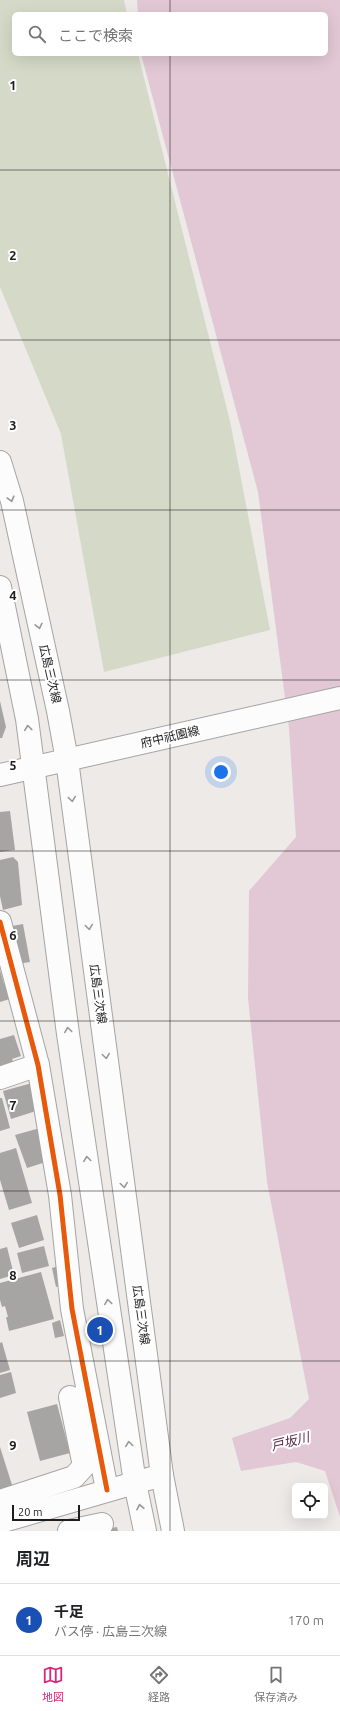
<!DOCTYPE html>
<html lang="ja">
<head>
<meta charset="utf-8">
<style>
	:root { --surface:#fff; --page:#f2f2f2; --text:#202124; --muted:#757577; --line:#e0e0e0; --accent:#db2777 }
	body { margin:0; font-family:Ubuntu,"Noto Sans JP",sans-serif; background:var(--page); color:var(--text) }
	.controls { position:absolute; right:12px; bottom:12px; display:grid; overflow:hidden; border-radius:6px; box-shadow:0 4px 16px #0002 }
	.controls button { width:36px; height:36px; display:grid; place-items:center; padding:0; border:0; border-bottom:1px solid var(--line); background:var(--surface); color:var(--text); font:20px sans-serif }
	.scale { position:absolute; left:12px; bottom:10px; width:68px; box-sizing:border-box; padding-left:4px; border:2px solid #1e1c1c; border-top:0; font-size:11px; line-height:14px; white-space:nowrap; color:#1e1c1c; -webkit-text-stroke:3px #fff; paint-order:stroke }
	.you { position:absolute; left:221px; top:772px; width:14px; height:14px; margin:-10px; border:3px solid #fff; border-radius:50%; background:#1a73e8; box-shadow:0 0 0 6px #1a73e833 }
	.badge { display:grid; place-items:center; width:26px; height:26px; border-radius:50%; background:var(--accent); color:#fff; font-size:13px; font-weight:700 }
	.pin { position:absolute; translate:-50% -50%; border:2px solid #fff; box-shadow:0 1px 4px #0006 }
	.list { margin:0; padding:0; list-style:none }
	h2 { display:flex; justify-content:space-between; align-items:center; height:52px; margin:0; padding:0 16px; font-size:17px }
	h2 small { font-size:13px; font-weight:400; color:var(--muted) }
	.list li { display:grid; grid-template-columns:26px 1fr auto; gap:12px; align-items:center; box-sizing:border-box; height:72px; padding:0 16px; border-top:1px solid var(--line) }
	.list b { display:block; font-size:15px; white-space:nowrap }
	.list p { margin:0; font-size:13px; white-space:nowrap; color:var(--muted) }
	.list em { font-size:13px; font-style:normal; color:var(--muted) }
	.icon { flex:none; width:22px; height:22px; fill:none; stroke:currentColor; stroke-width:2; stroke-linecap:round; stroke-linejoin:round }
	.map { position:relative; flex:none; width:340px; height:1531px; overflow:hidden }
	.search { position:absolute; background:var(--surface); box-shadow:0 4px 16px #0002; left:12px; right:12px; top:12px; height:44px; display:flex; align-items:center; gap:10px; box-sizing:border-box; padding:0 14px; border-radius:6px; color:var(--muted); font-size:15px }
	.sheet { height:124px; background:var(--surface) }
	nav { display:flex; justify-content:space-around; align-items:center; box-sizing:border-box; height:56px; border-top:1px solid var(--line); background:var(--surface); font-size:11px; color:var(--muted) }
	nav a { display:grid; justify-items:center; gap:2px }
	nav .on { color:var(--accent) }
	.map>svg:first-child { display:block }
</style>
</head>
<body>
<div class="map">
<svg width="340" height="1531" viewBox="0 0 340 1531">
	<rect width="100%" height="100%" fill="#edeae8"/>
	<polygon fill="#d5d9c7" points="0,0 124,0 127,14 14,14 14,54 138,54 230,421 270,630 104,672 61,434 0,287"/>
	<polygon fill="#e2c8d4" points="137,0 340,0 340,1517 325,1471 296,1462 241,1471 232,1438 290,1418 309,1399 267,1182 248,998 249,891 296,837 289,728 258,492 141,54 326,54 326,14 138,14"/>
	<g fill="#a7a5a4">
		<polygon points="0,701 6,727 2,738 0,738"/>
		<polygon points="10,811 15,850 0,852 0,812"/>
		<polygon points="13,857 18,862 22,905 3,910 0,896 0,860"/>
		<polygon points="23,924 30,962 17,964 7,927"/>
		<polygon points="0,970 4,984 9,983 13,998 0,1002"/>
		<polygon points="14,1035 21,1056 12,1059 15,1066 0,1071 0,1039"/>
		<polygon points="32,1083 36,1111 11,1119 3,1091"/>
		<polygon points="0,1098 2,1098 10,1128 0,1131"/>
		<polygon points="40,1128 49,1161 27,1168 15,1135"/>
		<polygon points="16,1148 32,1203 9,1210 0,1180 0,1153"/>
		<polygon points="37,1215 44,1240 19,1248 11,1223"/>
		<polygon points="44,1246 49,1266 22,1273 17,1253"/>
		<polygon points="7,1247 14,1275 0,1279 0,1249"/>
		<polygon points="59,1266 64,1285 56,1287 52,1268"/>
		<polygon points="41,1272 54,1319 9,1331 6,1317 8,1317 5,1306 2,1307 0,1300 0,1283"/>
		<polygon points="60,1320 64,1336 55,1338 52,1323"/>
		<polygon points="2,1342 10,1370 0,1373 0,1343"/>
		<polygon points="11,1372 16,1393 0,1398 0,1375"/>
		<polygon points="57,1404 70,1453 40,1461 27,1412"/>
		<polygon points="0,1447 13,1488 0,1492"/>
		<polygon points="117,1527 118,1531 100,1531 100,1530"/>
	</g>
	<g fill="none" stroke-linecap="round" stroke-linejoin="round">
		<g stroke="#a6a4a3" stroke-width="24">
			<g id="minor">
				<polyline points="0,922 38,1065 60,1195 72,1309 107,1490"/>
				<polyline points="0,1078 38,1065"/>
				<polyline points="0,1501 74,1477 84,1466 70,1397"/>
				<polyline points="0,1522 162,1475"/>
				<polyline points="69,1531 102,1524"/>
			</g>
		</g>
		<g stroke="#a6a4a3" stroke-width="24">
			<g id="major">
				<polyline points="0,462 12,501 58,711 67,760 162,1475 173,1531"/>
				<polyline points="0,587 27,719 68,1034 135,1483 145,1531"/>
				<polyline points="0,775 340,698"/>
			</g>
		</g>
		<use href="#minor" stroke="#fcfcfc" stroke-width="22"/>
		<use href="#major" stroke="#fcfcfc" stroke-width="22"/>
		<g stroke="#fff" stroke-width="8">
			<polyline id="cycleway" points="0,922 38,1065 60,1195 72,1309 107,1490"/>
		</g>
		<use href="#cycleway" stroke="#e8590c" stroke-width="5"/>
	</g>
	<defs><path id="oneway-chevron" d="M-2-3.5L2.5 0L-2 3.5" fill="none" stroke-width="1.6" stroke-linecap="round" stroke-linejoin="round"/></defs>
	<g stroke="#989797">
		<use href="#oneway-chevron" transform="translate(11 499) rotate(75)"/>
		<use href="#oneway-chevron" transform="translate(39 626) rotate(77)"/>
		<use href="#oneway-chevron" transform="translate(28 728) rotate(-97)"/>
		<use href="#oneway-chevron" transform="translate(72 799) rotate(82)"/>
		<use href="#oneway-chevron" transform="translate(89 927) rotate(82)"/>
		<use href="#oneway-chevron" transform="translate(68 1030) rotate(-98)"/>
		<use href="#oneway-chevron" transform="translate(106 1056) rotate(82)"/>
		<use href="#oneway-chevron" transform="translate(87 1159) rotate(-98)"/>
		<use href="#oneway-chevron" transform="translate(124 1185) rotate(82)"/>
		<use href="#oneway-chevron" transform="translate(108 1302) rotate(-98)"/>
		<use href="#oneway-chevron" transform="translate(129 1444) rotate(-98)"/>
		<use href="#oneway-chevron" transform="translate(140 1507) rotate(-102)"/>
	</g>
	<path fill="none" stroke="#1e1c1c" stroke-width="1" stroke-opacity="0.55" d="M170 0V14M170 54V1531M0 170H340M0 340H340M0 510H340M0 680H340M0 851H340M0 1021H340M0 1191H340M0 1361H340"/>
	<g text-anchor="middle" stroke-width="4" stroke-linejoin="round" paint-order="stroke">
		<g font-size="12" fill="#1e1c1c" stroke="#fff">
			<text transform="translate(50 674) rotate(77)" y="4">広島三次線</text>
			<text transform="translate(170 737) rotate(-13)" y="4">府中祇園線</text>
			<text transform="translate(98 994) rotate(82)" y="4">広島三次線</text>
			<text transform="translate(141 1315) rotate(82)" y="4">広島三次線</text>
		</g>
		<g font-size="13" font-style="italic" fill="#582843" stroke="#fff">
			<text transform="translate(290 1441) rotate(-14)" y="5">戸坂川</text>
		</g>
	</g>
	<g font-size="13" text-anchor="middle" font-weight="bold" fill="#1e1c1c" stroke="#fff" stroke-width="4" stroke-linejoin="round" paint-order="stroke">
		<text x="13" y="90">1</text>
		<text x="13" y="260">2</text>
		<text x="13" y="430">3</text>
		<text x="13" y="600">4</text>
		<text x="13" y="770">5</text>
		<text x="13" y="940">6</text>
		<text x="13" y="1110">7</text>
		<text x="13" y="1280">8</text>
		<text x="13" y="1450">9</text>
	</g>
</svg>
<div class="controls">
<button><svg class="icon" aria-label="locate" viewBox="0 0 24 24"><circle cx="12" cy="12" r="6"/><path d="M12 2v4M12 18v4M2 12h4M18 12h4"/></svg></button>
</div>
<div class="scale">20 m</div>
<div class="you"></div>
<div class="pin badge" style="left:100px;top:1330px;background:#1a4fb4">1</div>
<div class="search"><svg class="icon" aria-label="search" viewBox="0 0 24 24"><circle cx="10" cy="10" r="6"/><path d="M15 15l6 6"/></svg>ここで検索</div>
</div>
<section class="sheet">
<h2>周辺<small></small></h2>
<ul class="list">
<li><span class="badge" style="background:#1a4fb4">1</span><div><b>千足</b><p>バス停 · 広島三次線</p></div><em>170 m</em></li>
</ul>
</section>
<nav>
<a class="on"><svg class="icon" aria-label="map" viewBox="0 0 24 24"><path d="M3 6l6-2 6 2 6-2v14l-6 2-6-2-6 2zM9 4v14M15 6v14"/></svg>地図</a>
<a><svg class="icon" aria-label="directions" viewBox="0 0 24 24"><path d="M12 3l9 9-9 9-9-9zM9 14v-3h6M13 9l2 2-2 2"/></svg>経路</a>
<a><svg class="icon" aria-label="saved" viewBox="0 0 24 24"><path d="M7 4h10v16l-5-4-5 4z"/></svg>保存済み</a>
</nav>
</body>
</html>
